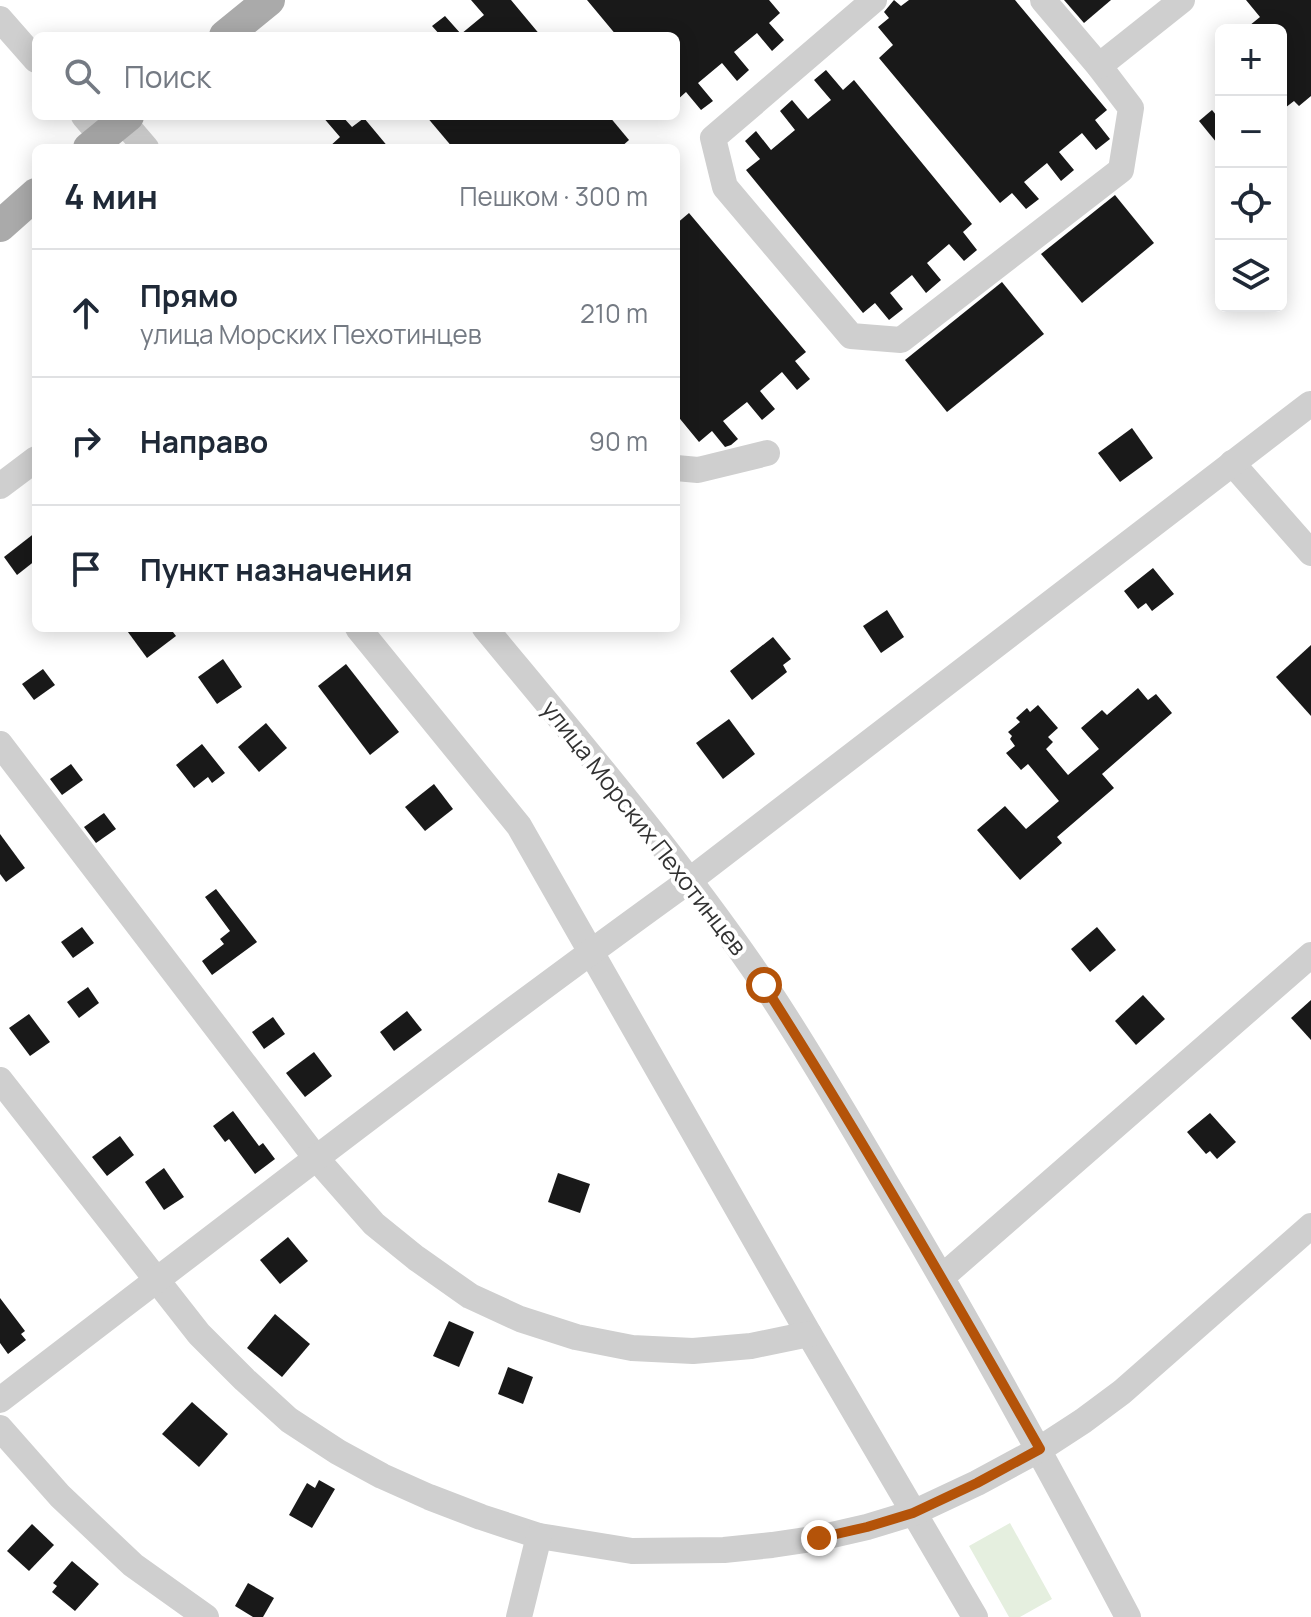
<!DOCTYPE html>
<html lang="ru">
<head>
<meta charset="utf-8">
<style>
	:root { --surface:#fff; --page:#f6f6f7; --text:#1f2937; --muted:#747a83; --line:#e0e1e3 }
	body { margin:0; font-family:Manrope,sans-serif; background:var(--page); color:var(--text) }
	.controls { position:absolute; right:24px; top:24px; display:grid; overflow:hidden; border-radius:12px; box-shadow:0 4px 20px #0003 }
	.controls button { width:72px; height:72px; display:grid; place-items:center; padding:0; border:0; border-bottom:2px solid var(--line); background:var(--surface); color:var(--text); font:40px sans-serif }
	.stop { position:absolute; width:24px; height:24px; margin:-18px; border:6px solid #b45309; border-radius:50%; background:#fff }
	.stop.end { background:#b45309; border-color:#fff; box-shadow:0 2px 8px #0008 }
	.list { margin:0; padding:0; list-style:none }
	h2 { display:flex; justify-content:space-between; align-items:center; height:104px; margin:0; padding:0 32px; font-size:34px }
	h2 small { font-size:26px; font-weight:400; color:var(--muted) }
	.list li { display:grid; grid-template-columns:52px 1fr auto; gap:24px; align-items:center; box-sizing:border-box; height:128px; padding:0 32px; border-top:2px solid var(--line) }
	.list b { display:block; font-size:30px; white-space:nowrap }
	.list p { margin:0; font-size:26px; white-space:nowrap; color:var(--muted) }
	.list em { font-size:26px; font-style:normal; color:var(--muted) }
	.icon { flex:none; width:44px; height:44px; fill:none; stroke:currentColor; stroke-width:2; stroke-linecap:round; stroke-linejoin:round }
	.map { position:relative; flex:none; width:1311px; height:1617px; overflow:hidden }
	.search { position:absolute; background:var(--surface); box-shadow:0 4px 20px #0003; left:32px; top:32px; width:648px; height:88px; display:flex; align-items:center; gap:20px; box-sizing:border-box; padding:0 28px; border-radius:12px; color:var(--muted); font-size:30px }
	.panel { position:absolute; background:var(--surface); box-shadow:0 4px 20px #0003; left:32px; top:144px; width:648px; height:488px; border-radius:12px }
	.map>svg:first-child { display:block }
</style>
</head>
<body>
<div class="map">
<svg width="1311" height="1617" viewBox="0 0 1311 1617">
	<rect width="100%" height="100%" fill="#fff"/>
	<polygon fill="#e5efdf" points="1010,1523 1052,1599 1020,1617 1009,1617 969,1546"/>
	<g fill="#191919">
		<polygon points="471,0 511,0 541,36 441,36 432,26 445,16 461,34 484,15"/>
		<polygon points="587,0 769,0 780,13 769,23 784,40 772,51 757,33 734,52 749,70 737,81 722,63 698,83 713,101 701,110 686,92 676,101 676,36 617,36"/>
		<polygon points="894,0 901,6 909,0 1015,0 1107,110 1095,120 1110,139 1096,150 1082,133 1059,152 1074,170 1061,181 1047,163 1024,182 1039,199 1026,209 1012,193 1000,203 879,58 893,45 878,27 889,18 884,12"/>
		<polygon points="1064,0 1111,0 1084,23"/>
		<polygon points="1246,0 1311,0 1311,96 1299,106 1294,101 1281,111 1281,30 1244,30 1260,17"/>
		<polygon points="826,70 843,90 854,80 972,224 963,232 977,250 964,261 949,244 927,263 941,280 926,293 912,275 890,293 903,309 889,320 875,303 863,313 746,170 760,159 745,141 756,131 771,150 795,130 780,111 792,100 808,119 831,100 814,80"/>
		<polygon points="1212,110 1221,121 1221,148 1199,121"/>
		<polygon points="322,116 342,116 352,127 364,118 389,148 328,148 340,137"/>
		<polygon points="426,116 609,116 629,140 620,148 453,148"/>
		<polygon points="1115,195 1154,243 1082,303 1041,254"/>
		<polygon points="689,213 806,352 795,361 810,379 797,390 782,372 760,391 775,409 762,420 747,402 723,421 738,439 731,445 725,447 712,431 699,442 676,414 676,224"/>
		<polygon points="1002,282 1044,334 947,412 905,360"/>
		<polygon points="1132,428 1153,458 1120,482 1098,453"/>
		<polygon points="36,532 36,560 17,575 4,557"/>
		<polygon points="1153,568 1174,594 1152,611 1146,603 1138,609 1124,591"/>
		<polygon points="887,610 904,637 881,653 863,626"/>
		<polygon points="125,628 170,628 176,636 147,658"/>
		<polygon points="773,637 791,659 783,665 787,672 752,700 730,671"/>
		<polygon points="1311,645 1311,716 1276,677"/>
		<polygon points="223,659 242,687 217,704 198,677"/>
		<polygon points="346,664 399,732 370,755 318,686"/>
		<polygon points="43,669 55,685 34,700 22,684"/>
		<polygon points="1138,688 1148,700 1156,694 1172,713 1102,774 1114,788 1057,837 1062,843 1020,880 977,830 1005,806 1026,829 1059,801 1028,764 1021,770 1006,753 1015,746 1010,739 1012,736 1008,732 1020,722 1016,718 1027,708 1030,712 1038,705 1058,728 1048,737 1053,742 1046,749 1068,775 1099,749 1081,728 1102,710 1107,715"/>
		<polygon points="729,719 755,754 723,779 696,743"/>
		<polygon points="266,723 287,748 259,772 238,747"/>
		<polygon points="202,744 225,773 212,783 208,777 194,788 176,765"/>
		<polygon points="71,764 83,780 62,795 50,779"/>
		<polygon points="434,784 453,809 425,831 405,807"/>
		<polygon points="104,813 116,829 96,843 84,827"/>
		<polygon points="0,834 25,868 6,882 0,874"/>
		<polygon points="216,889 257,942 212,975 202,961 224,944 220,939 230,931 205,897"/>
		<polygon points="82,927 94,943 73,958 61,942"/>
		<polygon points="1097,927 1116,950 1090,972 1071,949"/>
		<polygon points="88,987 99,1003 79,1018 67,1002"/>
		<polygon points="1143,995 1165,1019 1136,1045 1115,1021"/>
		<polygon points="1311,1000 1311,1040 1291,1018"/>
		<polygon points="407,1011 422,1030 394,1051 380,1032"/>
		<polygon points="29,1014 50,1042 30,1056 9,1028"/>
		<polygon points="273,1017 285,1034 264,1049 252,1032"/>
		<polygon points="314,1052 332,1076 305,1097 286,1073"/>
		<polygon points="233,1111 259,1146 263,1143 275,1159 255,1174 229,1139 225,1142 213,1126"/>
		<polygon points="1210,1113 1236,1142 1217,1159 1210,1151 1206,1154 1187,1132"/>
		<polygon points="120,1136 134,1155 107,1176 92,1157"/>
		<polygon points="164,1168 184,1197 164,1210 145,1182"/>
		<polygon points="558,1173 590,1184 580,1213 548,1202"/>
		<polygon points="288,1237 308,1261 280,1284 260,1260"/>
		<polygon points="0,1298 25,1331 21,1334 26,1340 8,1354 0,1343"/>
		<polygon points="275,1314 310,1344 282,1377 247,1348"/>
		<polygon points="449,1321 474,1332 459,1367 433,1356"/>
		<polygon points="508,1367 533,1377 523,1404 498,1394"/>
		<polygon points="192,1402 228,1434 199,1467 162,1434"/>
		<polygon points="319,1480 335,1489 312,1528 289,1515 307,1483 315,1488"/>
		<polygon points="32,1524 54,1545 29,1571 7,1551"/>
		<polygon points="72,1561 99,1584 75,1611 52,1592 57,1586 53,1583"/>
		<polygon points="248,1583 274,1598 263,1617 253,1617 235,1606"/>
	</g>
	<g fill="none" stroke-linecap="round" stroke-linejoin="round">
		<g stroke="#cfcfcf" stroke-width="26">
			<polyline points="874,0 713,138 725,187 851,336 901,340 1121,170 1131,108 1099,66 1043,0"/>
			<polyline points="0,19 36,60"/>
			<polyline points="1099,66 1182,0"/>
			<polyline points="84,116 102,137"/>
			<polyline points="122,120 146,148"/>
			<polyline points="1232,463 1311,553"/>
			<polyline points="676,468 698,470 767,453"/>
			<polyline points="0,486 36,459"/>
			<polyline points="358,628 519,826 809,1334 975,1617"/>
			<path d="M485 628C581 744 679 859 764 984 807 1048 845 1114 884 1180 970 1323 1050 1469 1128 1617"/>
			<polyline points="0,744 316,1158 374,1224 416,1258 470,1296 520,1319 576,1337 632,1348 693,1351 751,1346 809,1334"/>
			<polyline points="0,1080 199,1334 245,1380 289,1420 338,1452 382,1476 429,1497 481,1517 539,1536 632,1551 724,1550 772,1545 819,1538 867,1527 913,1513 977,1483 1040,1449 1083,1421 1122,1392 1311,1226"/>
			<polyline points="942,1277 1311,955"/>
			<path d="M0 1400C229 1225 457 1048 690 880L1310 404"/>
			<polyline points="0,1428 60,1496 133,1565 206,1617"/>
			<polyline points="519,1617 539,1536"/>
		</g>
		<g stroke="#aaa" stroke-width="32">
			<polyline points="225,36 269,0"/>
			<polyline points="89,148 128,116"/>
			<polyline points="0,226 36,194"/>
		</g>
	</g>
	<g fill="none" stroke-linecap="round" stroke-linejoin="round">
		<path stroke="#b45309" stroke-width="10" d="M764 985C861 1137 951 1293 1040 1449L977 1483 913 1513 867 1527 819 1538"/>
	</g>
	<g text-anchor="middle" stroke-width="8" stroke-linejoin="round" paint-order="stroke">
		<g font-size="24" fill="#323232" stroke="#fff">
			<text transform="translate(644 828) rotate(52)" y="8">улица Морских Пехотинцев</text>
		</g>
	</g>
</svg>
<div class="controls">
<button>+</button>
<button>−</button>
<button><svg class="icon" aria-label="locate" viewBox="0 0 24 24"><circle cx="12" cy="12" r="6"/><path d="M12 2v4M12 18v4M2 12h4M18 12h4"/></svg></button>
<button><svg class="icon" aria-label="layers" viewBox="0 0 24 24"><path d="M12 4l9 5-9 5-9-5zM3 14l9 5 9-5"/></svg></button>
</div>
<div class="stop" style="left:764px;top:985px"></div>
<div class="stop end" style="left:819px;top:1538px"></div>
<div class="search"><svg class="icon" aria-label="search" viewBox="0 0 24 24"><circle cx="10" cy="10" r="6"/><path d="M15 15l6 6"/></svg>Поиск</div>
<section class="panel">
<h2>4 мин<small>Пешком · 300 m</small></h2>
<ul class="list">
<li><svg class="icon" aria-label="ahead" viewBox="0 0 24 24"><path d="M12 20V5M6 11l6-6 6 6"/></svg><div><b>Прямо</b><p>улица Морских Пехотинцев</p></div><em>210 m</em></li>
<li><svg class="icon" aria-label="right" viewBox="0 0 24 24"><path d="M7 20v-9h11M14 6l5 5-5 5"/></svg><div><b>Направо</b></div><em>90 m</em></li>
<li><svg class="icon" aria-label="arrive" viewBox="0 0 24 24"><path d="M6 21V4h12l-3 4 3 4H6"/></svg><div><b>Пункт назначения</b></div></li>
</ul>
</section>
</div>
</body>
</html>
